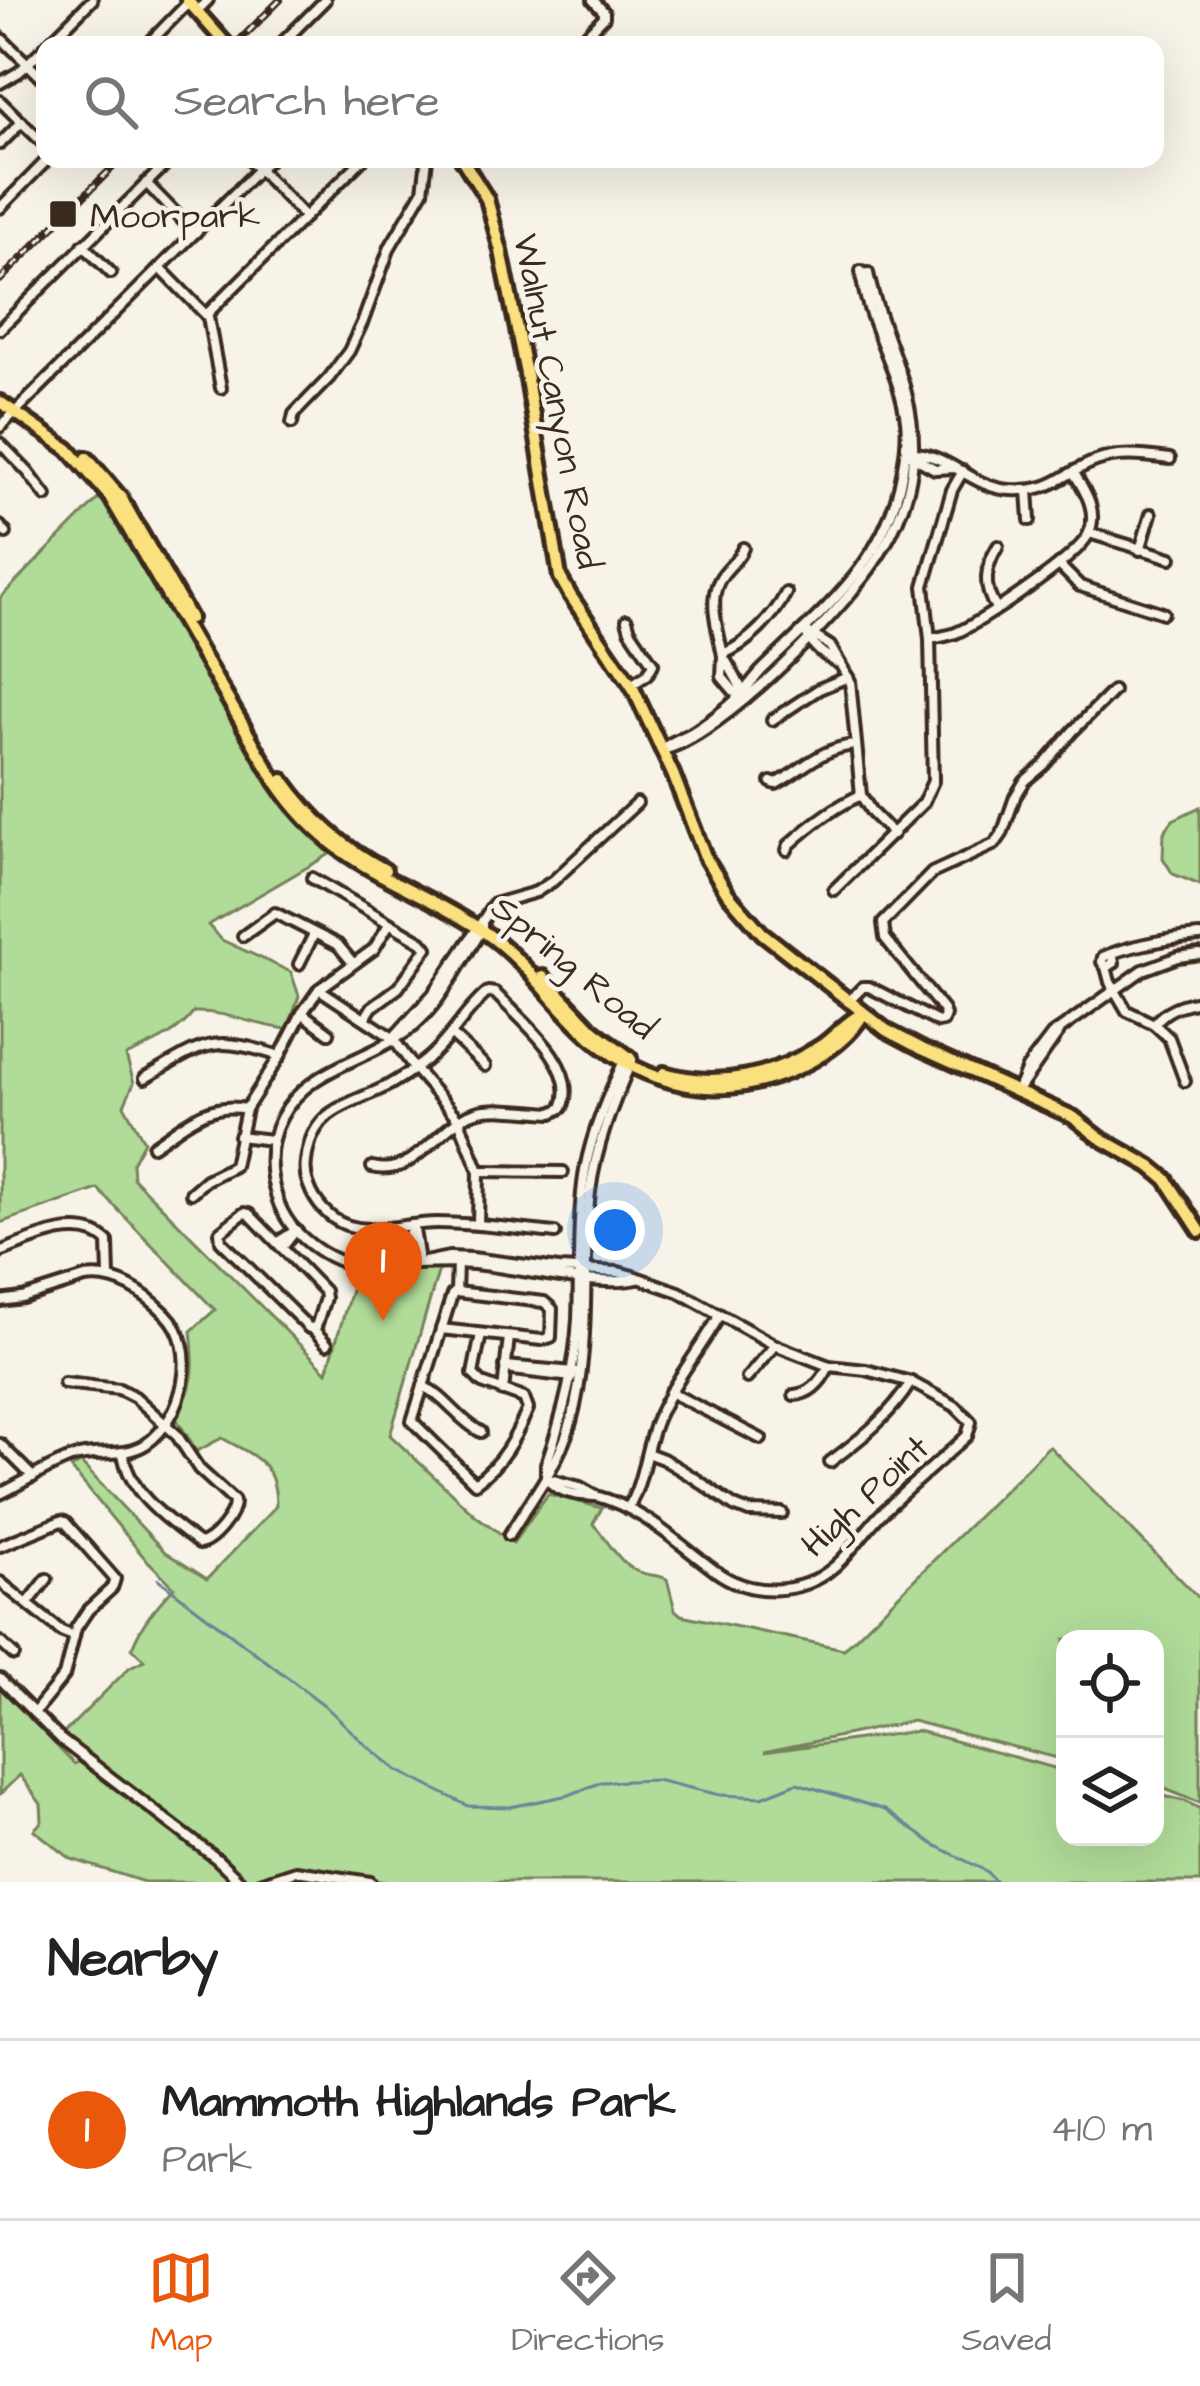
<!DOCTYPE html>
<html lang="en">
<head>
<meta charset="utf-8">
<style>
	:root { --surface:#fff; --page:#f6f6f6; --text:#222; --muted:#767676; --line:#e0e0e0; --accent:#ea580c }
	body { margin:0; font-family:"Architects Daughter",sans-serif; background:var(--page); color:var(--text) }
	.controls { position:absolute; right:36px; bottom:36px; display:grid; overflow:hidden; border-radius:24px; box-shadow:0 12px 48px #0002 }
	.controls button { width:108px; height:108px; display:grid; place-items:center; padding:0; border:0; border-bottom:3px solid var(--line); background:var(--surface); color:var(--text); font:60px sans-serif }
	.you { position:absolute; left:615px; top:1230px; width:42px; height:42px; margin:-30px; border:9px solid #fff; border-radius:50%; background:#1a73e8; box-shadow:0 0 0 18px #1a73e833 }
	.badge { display:grid; place-items:center; width:78px; height:78px; border-radius:50%; background:var(--accent); color:#fff; font-size:39px; font-weight:700 }
	.pin { position:absolute; translate:-50% -99px; filter:drop-shadow(0 3px 6px #0008) }
	.pin::after { content:''; position:absolute; top:63px; width:42px; height:36px; background:inherit; clip-path:polygon(0 0,100% 0,50% 100%) }
	.list { margin:0; padding:0; list-style:none }
	h2 { display:flex; justify-content:space-between; align-items:center; height:156px; margin:0; padding:0 48px; font-size:51px }
	h2 small { font-size:39px; font-weight:400; color:var(--muted) }
	.list li { display:grid; grid-template-columns:78px 1fr auto; gap:36px; align-items:center; box-sizing:border-box; height:180px; padding:0 48px; border-top:3px solid var(--line) }
	.list b { display:block; font-size:45px; white-space:nowrap }
	.list p { margin:0; font-size:39px; white-space:nowrap; color:var(--muted) }
	.list em { font-size:39px; font-style:normal; color:var(--muted) }
	.icon { flex:none; width:66px; height:66px; fill:none; stroke:currentColor; stroke-width:2; stroke-linecap:round; stroke-linejoin:round }
	.map { position:relative; flex:none; width:1200px; height:1882px; overflow:hidden }
	.search { position:absolute; background:var(--surface); box-shadow:0 12px 48px #0002; left:36px; right:36px; top:36px; height:132px; display:flex; align-items:center; gap:30px; box-sizing:border-box; padding:0 42px; border-radius:24px; color:var(--muted); font-size:45px }
	.sheet { height:336px; background:var(--surface) }
	nav { display:flex; justify-content:space-around; align-items:center; box-sizing:border-box; height:168px; border-top:3px solid var(--line); background:var(--surface); font-size:33px; color:var(--muted) }
	nav a { display:grid; justify-items:center; gap:6px }
	nav .on { color:var(--accent) }
	.map>svg:first-child { display:block }
</style>
</head>
<body>
<div class="map">
<svg width="1200" height="1882" viewBox="0 0 1200 1882">
	<rect width="100%" height="100%" fill="#f7f3e8"/>
	<filter id="ink" filterUnits="userSpaceOnUse"><feTurbulence type="fractalNoise" baseFrequency=".00833" numOctaves="2"/><feDisplacementMap in="SourceGraphic" scale="24" xChannelSelector="R" yChannelSelector="G"/><feConvolveMatrix kernelMatrix="1 2 1 2 8 2 1 2 1" color-interpolation-filters="sRGB"/></filter>
	<g filter="url(#ink)">
		<g fill="#b0db98" stroke="#76825b" stroke-width="3">
			<path d="M99 498H103L265 778 286 810 330 854 208 925 222 940 291 972 299 996 288 1029C255 1026 227 1011 194 1012 177 1035 152 1044 126 1056L134 1083 124 1105 144 1141 132 1163 133 1178 327 1372 357 1270 379 1272 440 1266 390 1435 475 1515 513 1543 548 1494 602 1508 593 1524C607 1538 617 1561 636 1571 646 1576 657 1574 667 1579L675 1610 681 1615 844 1649 1049 1446 1200 1599V1803L1155 1785V1639H1065V1760L912 1721 764 1752 918 1731 1065 1771V1837H1155V1794L1185 1801 1200 1809V1882H387L296 1868 248 1880 237 1874 217 1854 64 1737 62 1735 130 1667 144 1660 132 1648C141 1623 157 1606 174 1587L143 1556 71 1468 81 1463 165 1552 207 1579 276 1506C276 1462 256 1457 222 1438L197 1451 175 1417C196 1388 195 1365 191 1331L215 1310 98 1189 0 1223V598Z"/>
			<polygon points="1200,807 1200,885 1173,874 1163,858 1164,832 1173,820"/>
			<polygon points="0,1687 74,1764 83,1760 87,1762 181,1838 214,1859 233,1882 144,1882 71,1859 34,1830 42,1821 41,1804 20,1775 0,1794"/>
		</g>
		<g fill="none" stroke-linecap="round" stroke-linejoin="round">
			<polyline stroke="#6e8398" stroke-width="3" points="158,1579 324,1705 366,1745 397,1770 468,1806 510,1807 569,1795 602,1782 656,1780 720,1795 762,1797 797,1783 885,1810 933,1844 986,1871 996,1882"/>
			<g stroke="#3b2a1e" stroke-width="16">
				<g id="minor">
					<polyline points="197,11 208,0"/>
					<polyline points="0,37 45,81"/>
					<polyline points="47,45 92,0"/>
					<polyline points="147,45 189,2"/>
					<polyline points="280,45 325,0"/>
					<polyline points="576,45 604,17 604,12 593,0"/>
					<polyline points="0,83 19,72 45,47"/>
					<polyline points="0,101 45,145"/>
					<polyline points="0,144 22,122"/>
					<polyline points="249,159 305,217"/>
					<polyline points="146,183 195,233"/>
					<polyline points="0,208 48,159"/>
					<polyline points="83,245 111,273"/>
					<polyline points="160,268 208,317 221,388"/>
					<path d="M861 271C866 323 899 367 906 420 908 438 905 456 902 474 886 564 822 610 761 671 751 682 742 695 730 705 719 714 706 724 693 732 682 738 671 741 661 750 717 742 857 598 884 547 901 518 913 485 913 451 915 384 880 335 868 273"/>
					<polyline points="206,315 363,159"/>
					<polyline points="0,329 171,159"/>
					<polyline points="292,423 294,414 329,378 349,351 363,321 390,247 423,191 427,159"/>
					<polyline points="0,427 269,159"/>
					<polyline points="0,443 28,472 46,496"/>
					<path d="M955 468 935 469 906 453C946 450 971 488 1010 490 1057 492 1060 474 1096 461 1120 452 1146 456 1170 459"/>
					<polyline points="1028,490 1030,520"/>
					<polyline points="0,526 6,533"/>
					<polyline points="1089,533 1171,558"/>
					<polyline points="1140,550 1151,514"/>
					<polyline points="1059,565 1080,586 1163,613"/>
					<path d="M996 608C982 587 985 567 998 546"/>
					<polyline points="627,620 630,630 653,664 647,675 631,685"/>
					<path d="M930 639C939 637 950 636 958 632 984 620 1076 559 1088 535 1099 512 1086 492 1074 473"/>
					<path d="M723 654C748 644 774 617 786 593"/>
					<path d="M723 656C719 633 707 600 720 579 727 567 738 561 743 548"/>
					<path d="M723 656C729 666 743 688 745 699L739 697 722 677Z"/>
					<path d="M840 664C825 656 811 647 805 630L830 646 850 681 861 795 872 813 893 834"/>
					<polyline points="772,720 819,689 848,677"/>
					<path d="M771 782 776 784C805 768 821 748 855 745"/>
					<path d="M787 850 789 845C811 825 834 807 861 795"/>
					<polyline points="312,878 422,942 427,948 398,988 372,1007 366,1017"/>
					<polyline points="834,890 923,803 933,781 930,639 924,586 952,490 963,471"/>
					<path d="M482 922V930C459 964 439 1008 406 1032 364 1062 307 1068 281 1118 268 1143 268 1171 277 1198 288 1234 327 1263 365 1267 380 1268 395 1264 411 1264 431 1264 453 1262 474 1264 518 1268 596 1288 637 1279"/>
					<polyline points="243,936 275,913 338,945 353,963"/>
					<path d="M1109 955 1113 957 1114 963 1106 967 1102 962 1103 957C1133 944 1167 939 1200 936"/>
					<polyline points="299,964 314,934"/>
					<polyline points="1106,967 1110,982 1127,1011 1154,1024 1169,1038 1185,1081"/>
					<polyline points="319,989 393,1038 414,1068 459,1120 479,1171 478,1225"/>
					<polyline points="848,1002 863,987 869,987 938,1022 943,1021 945,1015 943,1010 885,938 883,923 932,873 995,844 1002,834 1015,797 1025,781 1044,765 1073,731 1113,691"/>
					<polyline points="302,1013 329,1033"/>
					<path d="M1154 1024C1166 1009 1181 1004 1200 1001"/>
					<polyline points="1059,1032 1017,1092 1027,1068 1052,1035 1143,970 1178,957 1200,954"/>
					<polyline points="453,1036 485,1066"/>
					<polyline points="394,1037 433,994 494,904 536,892 553,881 637,803"/>
					<path d="M145 1078C206 1043 210 1034 280 1056"/>
					<polyline points="239,1136 271,1140"/>
					<path d="M153 1146C183 1126 207 1101 246 1109"/>
					<path d="M372 1167C417 1178 438 1123 476 1112 495 1106 531 1112 552 1113L562 1108C581 1067 521 1020 495 993L488 992C465 1010 451 1040 426 1060 415 1069 401 1078 389 1085 354 1104 317 1106 308 1150 305 1164 304 1173 309 1186 315 1203 329 1219 346 1225 376 1235 406 1223 437 1223 476 1223 516 1229 555 1233"/>
					<polyline points="479,1171 563,1172"/>
					<polyline points="191,1193 206,1180 234,1166 246,1109 280,1056 302,1013 319,989 374,949 389,924"/>
					<polygon points="244,1213 249,1214 324,1291 325,1298 316,1327 309,1328 221,1241 220,1232"/>
					<polyline points="412,1225 406,1245 414,1263"/>
					<polygon points="296,1230 285,1244 281,1245 281,1240"/>
					<polyline points="414,1230 418,1255 416,1262"/>
					<path d="M0 1252C31 1240 80 1215 108 1242L109 1277"/>
					<path d="M415 1264 449 1257 472 1258 559 1269 618 1272 633 1276 679 1292 775 1345 829 1366 866 1370 911 1382 955 1406 971 1422 967 1436C940 1461 911 1485 884 1511 866 1528 853 1551 834 1567 800 1596 750 1597 714 1570 676 1542 642 1508 596 1496"/>
					<path d="M457 1264 456 1292 452 1295 412 1421 475 1483C502 1464 515 1438 528 1409L524 1398 482 1383 473 1374 481 1334"/>
					<path d="M0 1301 22 1298 85 1278C117 1273 144 1292 166 1314 200 1348 184 1418 146 1444 124 1458 98 1450 74 1457 48 1466 25 1482 0 1494"/>
					<polyline points="313,1329 327,1344"/>
					<polyline points="441,1329 542,1340 551,1337 552,1309 544,1302 456,1292"/>
					<polyline points="505,1366 574,1372"/>
					<polyline points="510,1367 513,1370 572,1377"/>
					<polyline points="747,1378 775,1345"/>
					<path d="M64 1383 119 1389 135 1397 176 1434 199 1469 234 1501C235 1515 213 1542 199 1544 168 1520 129 1495 123 1453"/>
					<path d="M423 1386C446 1397 459 1421 481 1432"/>
					<polyline points="503,1391 509,1337"/>
					<polyline points="670,1392 761,1439"/>
					<path d="M794 1395C811 1394 822 1381 829 1366"/>
					<polyline points="0,1444 33,1477"/>
					<polyline points="647,1453 663,1459 696,1479 734,1506 749,1512 782,1513"/>
					<path d="M830 1462C862 1438 890 1416 911 1382"/>
					<path d="M546 1474V1464C563 1416 575 1370 578 1319 580 1270 577 1219 585 1170 592 1131 609 1093 626 1057"/>
					<path d="M546 1478 580 1487 596 1496C577 1496 557 1493 546 1478Z"/>
					<path d="M628 1508C644 1480 645 1448 657 1419 673 1382 700 1350 720 1315"/>
					<path d="M509 1535C532 1498 559 1464 571 1422 592 1347 581 1268 590 1192 596 1146 613 1102 632 1060"/>
					<polyline points="0,1546 61,1521 65,1522 115,1579 112,1588 88,1610 76,1628 64,1676 34,1713"/>
					<polyline points="0,1582 61,1631 73,1636"/>
					<polyline points="28,1603 47,1579"/>
					<polyline points="0,1642 14,1655"/>
					<polyline points="0,1679 60,1739 217,1859 241,1882"/>
					<polyline points="262,1882 296,1871 370,1882"/>
				</g>
			</g>
			<g stroke="#3b2a1e" stroke-width="20">
				<g id="major">
					<polyline points="187,0 227,45"/>
					<polyline points="462,159 487,199 501,251 527,379 560,577 570,595 633,688 673,774 706,859 728,894 762,933 886,1030 922,1049 1073,1117 1100,1138 1150,1166 1166,1179 1200,1231"/>
					<path d="M0 402 68 449 110 497 276 782C336 871 402 877 483 931 522 957 548 996 581 1028 633 1080 705 1102 775 1077 807 1066 846 1045 863 1014"/>
					<polyline points="87,458 121,498 190,618"/>
					<path d="M283 780C310 818 343 848 385 870"/>
					<polyline points="543,977 593,1030 630,1058"/>
					<path d="M664 1073C718 1089 775 1076 822 1045 835 1036 846 1022 860 1015"/>
				</g>
			</g>
			<use href="#minor" stroke="#f7f3e8" stroke-width="8"/>
			<use href="#major" stroke="#fbe080" stroke-width="10"/>
			<g stroke="#3b2a1e" stroke-width="8">
				<g id="rail">
					<polyline points="235,45 280,0"/>
					<polyline points="0,280 121,159"/>
				</g>
			</g>
			<use href="#rail" stroke="#f7f3e8" stroke-width="3" stroke-dasharray="9" stroke-linecap="butt"/>
		</g>
	</g>
	<rect fill="#3b2a1e" stroke="#f7f3e8" stroke-width="4.5" x="48" y="199" width="30" height="30" rx="6"/>
	<g text-anchor="middle" stroke-width="9" stroke-linejoin="round" paint-order="stroke">
		<g font-size="36" fill="#3b2a1e" stroke="#f7f3e8" text-anchor="start">
			<text x="90" y="227">Moorpark</text>
		</g>
		<g font-size="36" fill="#3b2a1e" stroke="#f7f3e8">
			<text transform="translate(559 401) rotate(79)" y="13">Walnut Canyon Road</text>
			<text transform="translate(575 966) rotate(40)" y="13">Spring Road</text>
			<text transform="translate(864 1495) rotate(-43)" y="13">High Point</text>
		</g>
	</g>
</svg>
<div class="controls">
<button><svg class="icon" aria-label="locate" viewBox="0 0 24 24"><circle cx="12" cy="12" r="6"/><path d="M12 2v4M12 18v4M2 12h4M18 12h4"/></svg></button>
<button><svg class="icon" aria-label="layers" viewBox="0 0 24 24"><path d="M12 4l9 5-9 5-9-5zM3 14l9 5 9-5"/></svg></button>
</div>
<div class="you"></div>
<div class="pin badge" style="left:383px;top:1321px">1</div>
<div class="search"><svg class="icon" aria-label="search" viewBox="0 0 24 24"><circle cx="10" cy="10" r="6"/><path d="M15 15l6 6"/></svg>Search here</div>
</div>
<section class="sheet">
<h2>Nearby<small></small></h2>
<ul class="list">
<li><span class="badge">1</span><div><b>Mammoth Highlands Park</b><p>Park</p></div><em>410 m</em></li>
</ul>
</section>
<nav>
<a class="on"><svg class="icon" aria-label="map" viewBox="0 0 24 24"><path d="M3 6l6-2 6 2 6-2v14l-6 2-6-2-6 2zM9 4v14M15 6v14"/></svg>Map</a>
<a><svg class="icon" aria-label="directions" viewBox="0 0 24 24"><path d="M12 3l9 9-9 9-9-9zM9 14v-3h6M13 9l2 2-2 2"/></svg>Directions</a>
<a><svg class="icon" aria-label="saved" viewBox="0 0 24 24"><path d="M7 4h10v16l-5-4-5 4z"/></svg>Saved</a>
</nav>
</body>
</html>
